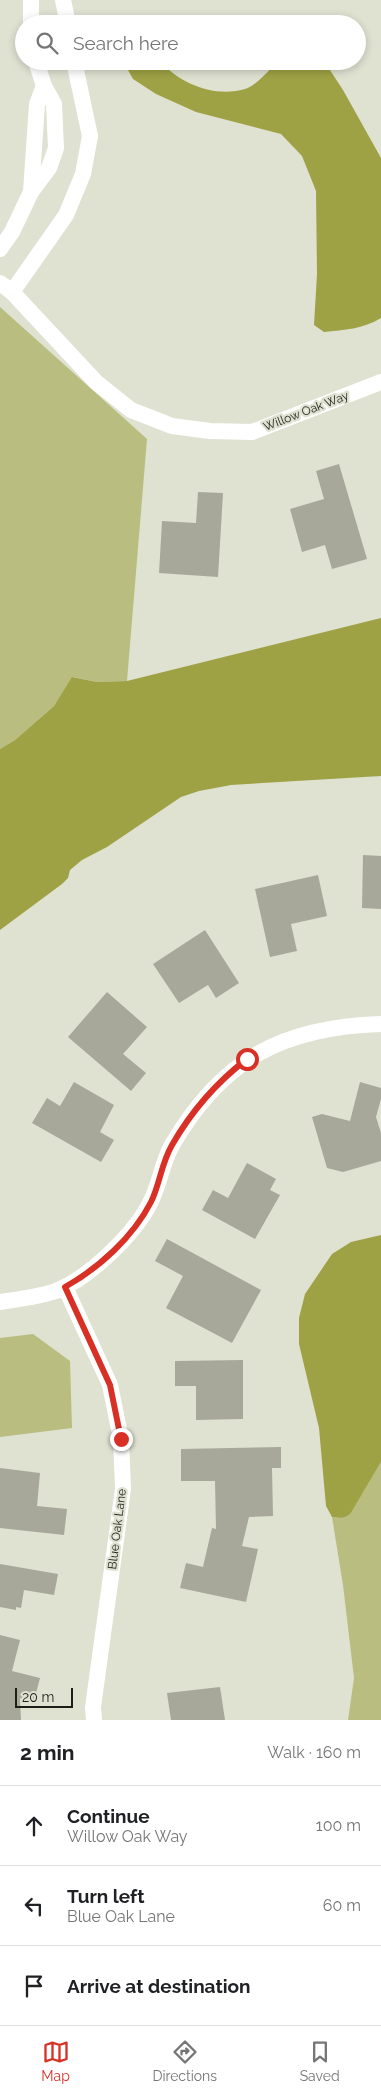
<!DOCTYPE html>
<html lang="en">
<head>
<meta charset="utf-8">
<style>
	:root { --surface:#fff; --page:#f6f6f6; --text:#202124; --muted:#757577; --line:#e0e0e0; --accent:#d93025 }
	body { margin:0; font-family:Raleway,sans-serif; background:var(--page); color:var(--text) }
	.scale { position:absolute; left:15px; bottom:12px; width:58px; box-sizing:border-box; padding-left:5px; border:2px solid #1e1e19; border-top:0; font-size:14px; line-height:18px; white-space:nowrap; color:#1e1e19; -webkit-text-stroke:4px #dfe1d1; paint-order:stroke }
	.stop { position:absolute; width:15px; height:15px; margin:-11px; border:4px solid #d93025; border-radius:50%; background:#fff }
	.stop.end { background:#d93025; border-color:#fff; box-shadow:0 1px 5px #0008 }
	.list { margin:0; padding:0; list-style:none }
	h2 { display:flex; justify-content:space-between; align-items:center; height:65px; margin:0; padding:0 20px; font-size:21px }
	h2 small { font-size:16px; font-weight:400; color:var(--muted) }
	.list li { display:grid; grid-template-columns:32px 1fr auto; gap:15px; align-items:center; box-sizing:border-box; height:80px; padding:0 20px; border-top:1px solid var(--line) }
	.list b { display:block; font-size:19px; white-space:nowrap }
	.list p { margin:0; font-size:16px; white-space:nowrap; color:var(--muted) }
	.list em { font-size:16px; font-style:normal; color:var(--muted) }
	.icon { flex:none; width:28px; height:28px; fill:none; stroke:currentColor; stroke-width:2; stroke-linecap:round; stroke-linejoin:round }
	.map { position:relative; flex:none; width:381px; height:1720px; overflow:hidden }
	.search { position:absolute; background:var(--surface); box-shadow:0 2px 8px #0003; left:15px; right:15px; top:15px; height:55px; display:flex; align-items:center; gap:12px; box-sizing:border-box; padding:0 18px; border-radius:28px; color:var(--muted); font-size:19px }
	.sheet { height:305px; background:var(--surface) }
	nav { display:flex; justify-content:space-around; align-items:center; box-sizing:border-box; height:70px; border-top:1px solid var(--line); background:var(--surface); font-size:14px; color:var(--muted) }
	nav a { display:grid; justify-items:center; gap:2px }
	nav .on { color:var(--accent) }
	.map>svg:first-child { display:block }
</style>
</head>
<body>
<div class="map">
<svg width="381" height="1720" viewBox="0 0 381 1720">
	<rect width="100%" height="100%" fill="#dfe1d1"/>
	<g fill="#babd80">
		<polygon points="0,307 147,439 127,681 97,682 73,677 54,706 15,740 0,749"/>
		<polygon points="33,1334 70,1361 72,1428 0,1437 0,1338"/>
		<polygon points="381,1462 381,1720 348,1720 354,1678 343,1585 332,1517 338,1518 351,1513"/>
	</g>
	<g fill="#9fa244">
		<path d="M123 61H160C180 84 215 98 245 89 257 85 269 70 278 61H324L343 90 381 158V318C363 329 344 330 324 332L314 325 317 274 316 191 302 156 281 134 196 112 156 94 133 79Z"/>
		<polygon points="381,618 381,776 231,785 199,791 181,797 107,847 82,860 70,870 68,878 62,884 0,930 0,749 15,740 54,706 72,677 97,682 127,681"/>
		<path d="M381 1235V1462L351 1513C345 1519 340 1518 332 1517L326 1506 319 1428 299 1344V1318L305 1294 332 1254 351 1242Z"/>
	</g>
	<g fill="#a7a899">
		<polygon points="339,464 367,559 332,569 325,545 302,552 290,509 324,499 316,471"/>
		<polygon points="198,492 223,493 218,577 159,573 162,521 196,523"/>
		<polygon points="363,855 381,856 381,909 362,908"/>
		<polygon points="318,875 327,916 291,924 297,951 270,957 255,889"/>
		<polygon points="205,930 239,983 216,998 208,985 179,1003 153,964"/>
		<polygon points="107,992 147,1027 123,1054 146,1073 131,1091 68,1037"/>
		<polygon points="74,1082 114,1105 100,1132 114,1140 101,1162 32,1123 47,1098 60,1106"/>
		<polygon points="360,1082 381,1088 381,1099 376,1117 381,1133 381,1161 343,1172 327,1168 312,1117 322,1114 350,1121"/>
		<polygon points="247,1163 276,1179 270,1190 280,1195 255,1239 202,1210 213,1190 228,1198"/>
		<polygon points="167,1239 261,1290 232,1343 166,1308 183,1276 155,1261"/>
		<polygon points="243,1360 243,1419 196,1420 196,1386 175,1386 175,1361"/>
		<polygon points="281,1447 281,1468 272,1468 273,1516 249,1517 242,1546 258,1549 246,1602 180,1588 186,1563 203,1567 212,1528 216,1529 215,1481 181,1481 181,1449"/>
		<polygon points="0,1468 40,1473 37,1506 67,1509 64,1535 0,1528"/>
		<polygon points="0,1564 58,1574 54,1595 24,1590 21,1608 16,1607 16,1610 0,1607"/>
		<polygon points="0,1635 20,1640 12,1671 40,1678 34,1701 20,1698 21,1720 0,1720"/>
		<polygon points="220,1687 225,1720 171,1720 167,1693"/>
	</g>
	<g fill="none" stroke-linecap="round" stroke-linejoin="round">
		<g stroke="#fff" stroke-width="16">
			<polyline points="31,0 31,24"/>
			<polyline points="63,0 68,24"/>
			<polyline points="31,192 37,104 44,86"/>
			<polyline points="0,249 12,232 31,192 49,168 56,148 54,104 44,86 36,61"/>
			<polyline points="0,283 12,292 96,382 131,410 172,426 210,431 252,432 381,382"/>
			<polyline points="12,292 66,215 83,174 90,136 74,61"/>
			<polyline points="65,1287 110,1385 121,1439 123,1489 93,1707 94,1720"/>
			<path d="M0 1302C19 1299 38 1297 56 1291 89 1278 136 1233 151 1201 160 1183 162 1163 172 1145 222 1059 283 1027 381 1024"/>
		</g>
	</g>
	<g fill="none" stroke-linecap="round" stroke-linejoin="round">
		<path stroke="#d93025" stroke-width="6" d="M121 1439 110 1385 65 1287C99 1268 133 1237 151 1202 160 1184 161 1164 172 1145 191 1112 217 1082 247 1059"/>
	</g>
	<g text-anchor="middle" stroke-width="4.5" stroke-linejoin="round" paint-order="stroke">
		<g font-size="12" fill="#1e1e19" stroke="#dfe1d1">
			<text transform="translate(306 411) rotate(-21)" y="4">Willow Oak Way</text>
			<text transform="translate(117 1529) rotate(-83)" y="4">Blue Oak Lane</text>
		</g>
	</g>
</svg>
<div class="scale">20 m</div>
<div class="stop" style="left:247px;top:1059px"></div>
<div class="stop end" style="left:121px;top:1439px"></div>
<div class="search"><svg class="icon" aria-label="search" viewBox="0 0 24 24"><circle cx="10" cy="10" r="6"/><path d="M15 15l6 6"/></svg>Search here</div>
</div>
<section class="sheet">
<h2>2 min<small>Walk · 160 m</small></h2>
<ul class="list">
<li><svg class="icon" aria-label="ahead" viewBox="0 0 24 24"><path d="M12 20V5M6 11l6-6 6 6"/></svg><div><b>Continue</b><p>Willow Oak Way</p></div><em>100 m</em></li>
<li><svg class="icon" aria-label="left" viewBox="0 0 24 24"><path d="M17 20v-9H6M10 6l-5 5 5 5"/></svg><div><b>Turn left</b><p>Blue Oak Lane</p></div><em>60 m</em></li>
<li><svg class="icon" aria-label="arrive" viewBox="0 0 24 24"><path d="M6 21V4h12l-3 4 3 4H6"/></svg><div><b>Arrive at destination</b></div></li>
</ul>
</section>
<nav>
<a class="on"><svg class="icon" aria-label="map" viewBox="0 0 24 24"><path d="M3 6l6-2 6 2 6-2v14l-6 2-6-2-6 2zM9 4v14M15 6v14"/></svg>Map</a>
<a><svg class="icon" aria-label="directions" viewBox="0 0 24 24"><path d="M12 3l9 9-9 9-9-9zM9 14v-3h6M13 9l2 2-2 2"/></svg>Directions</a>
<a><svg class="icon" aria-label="saved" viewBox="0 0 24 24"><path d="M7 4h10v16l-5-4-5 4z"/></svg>Saved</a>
</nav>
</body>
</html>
